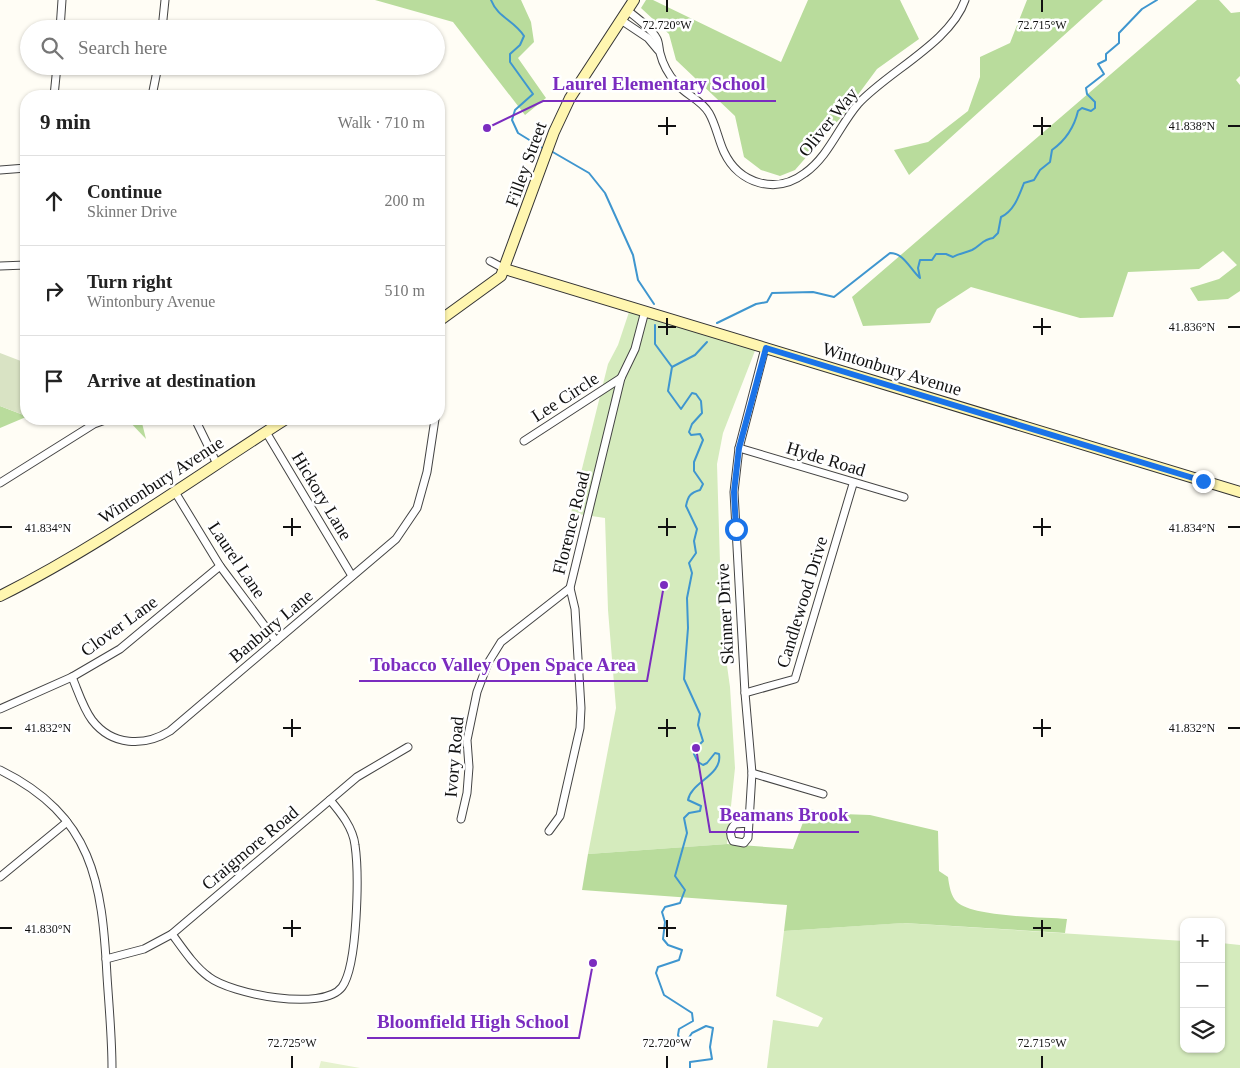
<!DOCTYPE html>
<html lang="en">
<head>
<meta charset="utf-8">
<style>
	:root { --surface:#fff; --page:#f6f6f6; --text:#222; --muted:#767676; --line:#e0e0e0 }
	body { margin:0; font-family:"Times New Roman",serif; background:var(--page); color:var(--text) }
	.controls { position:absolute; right:15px; bottom:15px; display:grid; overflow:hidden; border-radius:10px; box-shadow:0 1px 4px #0004 }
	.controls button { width:45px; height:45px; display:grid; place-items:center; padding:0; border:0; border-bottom:1px solid var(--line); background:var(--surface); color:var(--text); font:25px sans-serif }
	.stop { position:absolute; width:15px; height:15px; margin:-11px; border:4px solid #1a73e8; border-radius:50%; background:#fff }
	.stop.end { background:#1a73e8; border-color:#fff; box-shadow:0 1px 5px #0008 }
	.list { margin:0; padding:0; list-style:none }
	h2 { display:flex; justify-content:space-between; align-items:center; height:65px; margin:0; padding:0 20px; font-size:21px }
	h2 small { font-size:16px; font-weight:400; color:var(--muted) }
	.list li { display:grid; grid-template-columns:32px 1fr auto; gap:15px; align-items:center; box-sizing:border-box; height:90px; padding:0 20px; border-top:1px solid var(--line) }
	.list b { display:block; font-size:19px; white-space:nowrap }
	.list p { margin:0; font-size:16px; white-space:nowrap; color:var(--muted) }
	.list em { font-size:16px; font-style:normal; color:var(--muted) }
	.icon { flex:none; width:28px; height:28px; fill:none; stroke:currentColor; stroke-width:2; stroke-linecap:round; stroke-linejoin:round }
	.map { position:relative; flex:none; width:1240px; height:1068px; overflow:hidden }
	.search { position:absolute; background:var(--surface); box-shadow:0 1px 4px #0004; left:20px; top:20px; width:425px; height:55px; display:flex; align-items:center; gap:12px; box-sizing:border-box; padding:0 18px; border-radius:28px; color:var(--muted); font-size:19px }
	.panel { position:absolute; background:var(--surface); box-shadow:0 1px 4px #0004; left:20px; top:90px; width:425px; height:335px; border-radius:20px }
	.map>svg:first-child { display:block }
</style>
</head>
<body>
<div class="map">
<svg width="1240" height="1068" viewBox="0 0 1240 1068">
	<rect width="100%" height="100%" fill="#fffdf5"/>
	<g fill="#d5ebbd">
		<polygon points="632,303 758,343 723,433 717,464 722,630 730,687 735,768 727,844 588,854 616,708 608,610 605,518 571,513 608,364 618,345"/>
		<polygon points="903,923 1184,941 1184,1049 1221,1049 1221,943 1240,945 1240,1068 767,1068 773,1020 818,1027 823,1018 776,996 784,931"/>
	</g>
	<g fill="#b9dc9c">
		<polygon points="375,0 521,0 531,22 534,42 518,58 546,98 525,115 453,22"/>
		<polygon points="646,0 653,0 781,62 808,0 900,0 919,39 877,69 843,115 795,170 780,176 761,170 744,157 735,116 676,60 669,34 641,8"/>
		<polygon points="1027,0 1103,0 909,175 894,150 928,142 968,111 980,77 980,57 1010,43"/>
		<polygon points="1197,0 1219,0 1231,13 1240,12 1240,76 1236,80 1240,85 1240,291 1228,299 1198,301 1190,288 1219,279 1237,265 1223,251 1199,269 1128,272 1113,317 1080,318 971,287 937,309 930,323 863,326 852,297"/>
		<polygon points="0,406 26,416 26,417 0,428"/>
		<polygon points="127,419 141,419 146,439"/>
		<path d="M808 809 842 814 870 815 938 831 939 871 948 877C949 885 951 897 957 902 973 917 1042 917 1067 919L1065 933 904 923 784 931 787 905 582 890 588 854 727 844 793 849Z"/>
	</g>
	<polygon fill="#d9e3c4" points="0,353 26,363 26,416 0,406"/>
	<polygon fill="#e6f2cf" points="321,1061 360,1068 319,1068"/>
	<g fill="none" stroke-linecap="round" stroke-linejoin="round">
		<g stroke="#3f96cf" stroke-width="2">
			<path d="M491 0C498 18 514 20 524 36L520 45 510 54V62L533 94 515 110 512 120 518 133 544 149"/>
			<polyline points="551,151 589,173 605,193 633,255 638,280 654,304"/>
			<path d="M717 323 756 304 767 302 772 293 813 292 834 297 890 253C904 253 910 269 920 278L918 268 920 260H932L936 254H946L953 257C960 253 965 253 972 250 980 246 983 239 993 238L998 233 1001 217C1014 211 1019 196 1024 183L1034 180 1040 170 1050 162 1052 150C1066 140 1074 128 1078 111L1082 108 1091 111 1095 108V102L1087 94 1086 88 1104 74 1098 64 1106 60V54L1119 43V33L1142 9 1157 0"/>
			<path d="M655 325V344L672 367 668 391 681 409 692 393 696 394 701 401 702 413 692 424 689 432 691 435 700 434 703 440 694 462V471L703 484 700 490C690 493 688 496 686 506L697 529 694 541 696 553 689 563 692 573 687 598 688 628 684 679 700 714 698 725 703 741 696 748 694 754 698 762 703 765 707 763 715 753 719 754C723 775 691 782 688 800L701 806 700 811 689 813 684 818 687 833 675 876 685 890 680 903 665 907 662 912 665 922 663 939 668 945 682 950 679 960 658 967 656 973 664 995 692 1013 693 1021 679 1029 678 1035 681 1042H686L692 1033 706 1026 713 1028 710 1047 712 1059 690 1062V1068"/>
			<polyline points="672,367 695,355 707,342"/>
		</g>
		<g stroke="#444" stroke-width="9">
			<g id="street">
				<path d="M627 10C637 18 650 27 657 39 659 43 659 49 660 53 663 65 668 74 676 83 685 95 701 99 709 113 716 125 718 139 724 152 739 184 776 195 805 173 829 156 839 126 858 104 887 72 951 42 965 0"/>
				<polyline points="621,20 648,38 658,50"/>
				<polyline points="60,29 62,0"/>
				<polyline points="162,29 165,0"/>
				<polyline points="54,96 57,66"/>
				<polyline points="152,96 158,66"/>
				<polyline points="0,170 26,168"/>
				<polyline points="490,261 505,269"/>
				<polyline points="0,266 26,265"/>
				<polyline points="195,419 217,464"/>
				<polyline points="266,432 352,576"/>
				<polyline points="524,441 621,378"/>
				<polyline points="739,448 904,497"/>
				<polyline points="0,483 94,424 108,419"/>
				<polyline points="175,492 220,566 276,641"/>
				<path d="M72 677C78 691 83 708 92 720 112 746 144 747 170 731L396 539 417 508 427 472 435 419"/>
				<polyline points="745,693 795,679 853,484"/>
				<polyline points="0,709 72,677 120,649 220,566"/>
				<path d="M0 770C93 816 102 882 107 976 109 1007 112 1038 112 1068"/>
				<polyline points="752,773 823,794"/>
				<polyline points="461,819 467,793 469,767 467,740 477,692 488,663 501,642 570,588"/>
				<path d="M749 823 735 824C730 829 729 834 733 841L744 843 748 838 752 773 745 693 734 492 739 448 765 348"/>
				<polyline points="549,831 560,816 580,728 581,708 575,609 570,588 621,378 635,349 645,311"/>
				<polyline points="0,877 67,822"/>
				<path d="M172 934C183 949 194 966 209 977 231 994 323 1012 342 987 358 965 359 873 355 845 353 828 341 813 330 800"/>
				<polyline points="106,959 144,949 172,934 357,777 408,747"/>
			</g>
		</g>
		<g stroke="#333" stroke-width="12">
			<g id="secondary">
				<polyline points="505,269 1240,492"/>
				<polyline points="439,321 501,276 554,132 570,98 634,0"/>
				<path d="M0 596C100 546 192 479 286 419"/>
			</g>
		</g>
		<use href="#street" stroke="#fff" stroke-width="7"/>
		<use href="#secondary" stroke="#fff6b0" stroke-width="10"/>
	</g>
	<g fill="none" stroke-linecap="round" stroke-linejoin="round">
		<polyline stroke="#1a73e8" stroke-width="6" points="736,529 734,492 739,448 766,348 1203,481"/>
	</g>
	<path fill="none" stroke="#111" stroke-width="2" d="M667 0V12M1042 0V12M667 117V135M1042 117V135M658 126H676M1033 126H1051M1228 126H1240M667 318V335M1042 318V335M658 327H676M1033 327H1051M1228 327H1240M292 518V536M667 518V536M1042 518V536M0 527H12M283 527H301M658 527H676M1033 527H1051M1228 527H1240M292 719V737M667 719V737M1042 719V737M0 728H12M283 728H301M658 728H676M1033 728H1051M1228 728H1240M292 920V937M667 920V937M1042 920V937M0 928H12M283 928H301M658 928H676M1033 928H1051M292 1056V1068M667 1056V1068M1042 1056V1068"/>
	<g text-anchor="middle" stroke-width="5" stroke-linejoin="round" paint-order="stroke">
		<g font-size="18" fill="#111" stroke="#fff">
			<text transform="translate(828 122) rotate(-51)" y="6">Oliver Way</text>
			<text transform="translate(526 164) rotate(-70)" y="6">Filley Street</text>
			<text transform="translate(892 369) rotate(17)" y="6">Wintonbury Avenue</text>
			<text transform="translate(565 397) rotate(-33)" y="6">Lee Circle</text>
			<text transform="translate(826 459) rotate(17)" y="6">Hyde Road</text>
			<text transform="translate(161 480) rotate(-33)" y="6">Wintonbury Avenue</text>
			<text transform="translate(322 496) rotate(59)" y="6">Hickory Lane</text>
			<text transform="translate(571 523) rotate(-76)" y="6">Florence Road</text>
			<text transform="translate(237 560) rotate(56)" y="6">Laurel Lane</text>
			<text transform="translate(802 602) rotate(-73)" y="6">Candlewood Drive</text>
			<text transform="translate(725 614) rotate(-93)" y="6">Skinner Drive</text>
			<text transform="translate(119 626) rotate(-36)" y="6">Clover Lane</text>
			<text transform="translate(271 626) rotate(-40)" y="6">Banbury Lane</text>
			<text transform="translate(454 757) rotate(-85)" y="6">Ivory Road</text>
			<text transform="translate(250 848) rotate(-40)" y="6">Craigmore Road</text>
		</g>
	</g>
	<g font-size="12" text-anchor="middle" fill="#111" stroke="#fff" stroke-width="5" stroke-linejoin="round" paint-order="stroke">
		<text x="667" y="29">72.720°W</text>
		<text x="1042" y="29">72.715°W</text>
		<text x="1192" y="130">41.838°N</text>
		<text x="1192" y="331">41.836°N</text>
		<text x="48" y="532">41.834°N</text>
		<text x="1192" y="532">41.834°N</text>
		<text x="48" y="732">41.832°N</text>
		<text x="1192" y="732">41.832°N</text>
		<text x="48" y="933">41.830°N</text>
		<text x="292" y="1047">72.725°W</text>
		<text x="667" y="1047">72.720°W</text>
		<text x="1042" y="1047">72.715°W</text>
	</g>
	<path fill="none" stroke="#7b2cbf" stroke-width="2" d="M487 128L543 101H776M664 585L647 681H359M696 748L710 832H859M593 963L579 1038H367"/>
	<g fill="#7b2cbf" stroke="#fff" stroke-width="2">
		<circle cx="487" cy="128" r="5"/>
		<circle cx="664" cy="585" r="5"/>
		<circle cx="696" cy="748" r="5"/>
		<circle cx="593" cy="963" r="5"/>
	</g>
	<g font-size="19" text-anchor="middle" font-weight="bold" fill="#7b2cbf" stroke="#fff" stroke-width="5" stroke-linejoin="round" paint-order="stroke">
		<text x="659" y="90">Laurel Elementary School</text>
		<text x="503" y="671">Tobacco Valley Open Space Area</text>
		<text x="784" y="821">Beamans Brook</text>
		<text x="473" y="1028">Bloomfield High School</text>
	</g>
</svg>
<div class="controls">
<button>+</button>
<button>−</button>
<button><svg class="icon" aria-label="layers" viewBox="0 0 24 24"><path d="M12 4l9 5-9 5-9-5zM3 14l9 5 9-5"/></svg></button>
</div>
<div class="stop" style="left:736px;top:529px"></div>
<div class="stop end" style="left:1203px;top:481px"></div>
<div class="search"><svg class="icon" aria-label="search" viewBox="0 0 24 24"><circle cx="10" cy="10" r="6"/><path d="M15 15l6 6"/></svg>Search here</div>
<section class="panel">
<h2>9 min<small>Walk · 710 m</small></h2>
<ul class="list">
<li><svg class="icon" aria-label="ahead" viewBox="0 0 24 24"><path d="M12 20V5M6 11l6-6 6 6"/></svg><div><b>Continue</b><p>Skinner Drive</p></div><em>200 m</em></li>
<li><svg class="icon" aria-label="right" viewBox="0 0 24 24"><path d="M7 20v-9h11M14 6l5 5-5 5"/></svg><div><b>Turn right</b><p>Wintonbury Avenue</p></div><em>510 m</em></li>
<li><svg class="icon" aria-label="arrive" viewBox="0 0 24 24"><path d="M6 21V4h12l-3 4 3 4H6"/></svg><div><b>Arrive at destination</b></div></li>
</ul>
</section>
</div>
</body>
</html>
